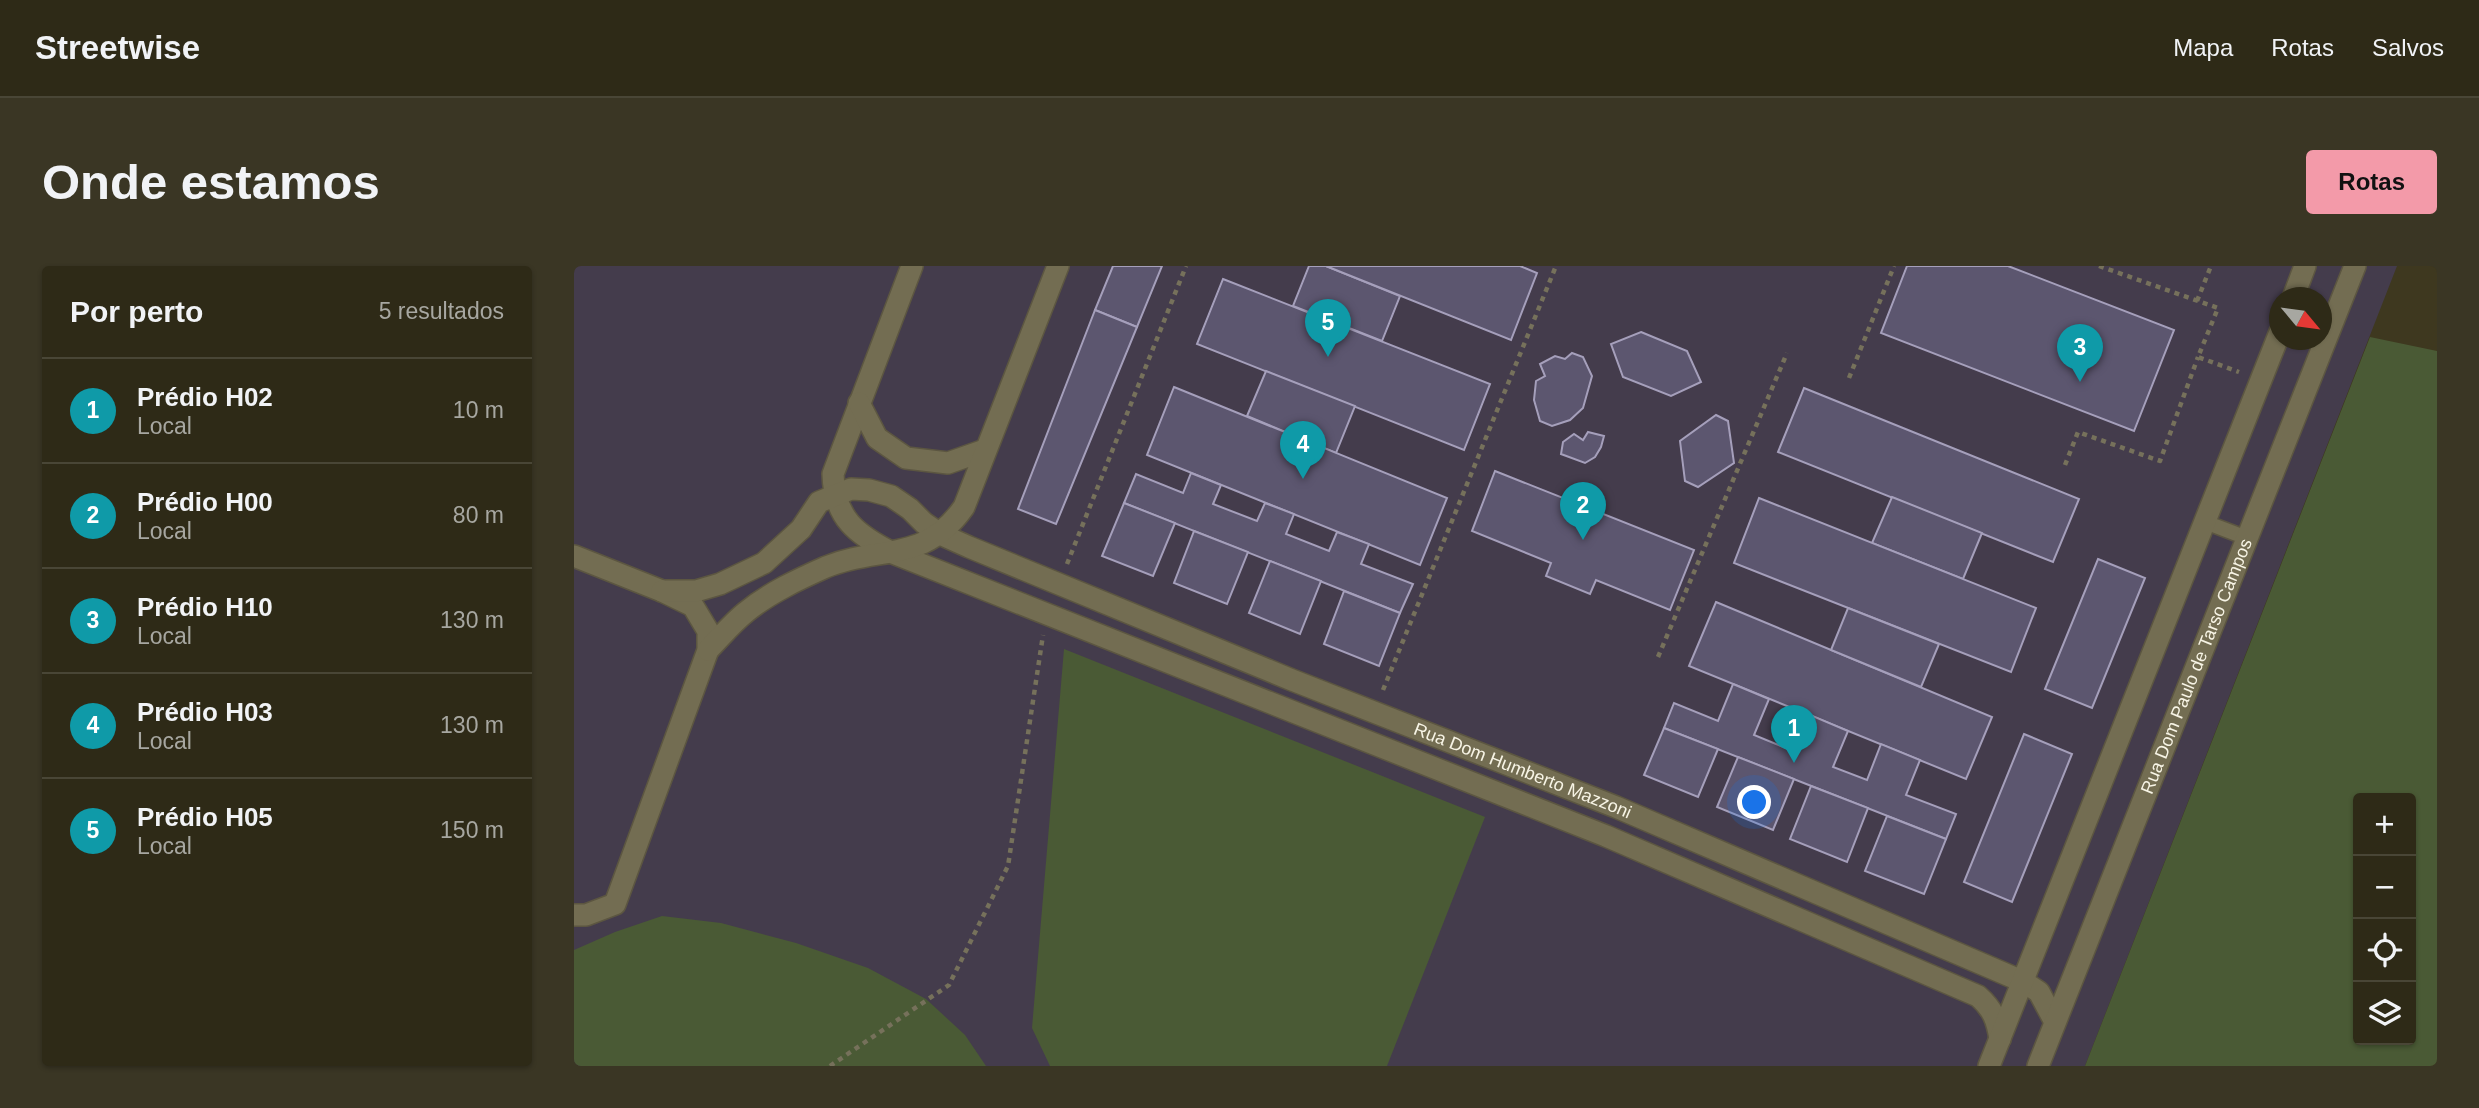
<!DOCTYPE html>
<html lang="pt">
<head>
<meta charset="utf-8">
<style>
	:root { --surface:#2e2a17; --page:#3a3624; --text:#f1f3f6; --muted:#a7a7a1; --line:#494636; --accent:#f39aa9 }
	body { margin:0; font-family:Helvetica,sans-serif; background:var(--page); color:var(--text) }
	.controls { position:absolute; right:21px; bottom:21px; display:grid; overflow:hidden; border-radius:7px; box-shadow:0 2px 5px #0004 }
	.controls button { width:63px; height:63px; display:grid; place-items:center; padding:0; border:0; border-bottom:2px solid var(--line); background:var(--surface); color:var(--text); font:35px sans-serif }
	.compass { position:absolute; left:1695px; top:21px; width:63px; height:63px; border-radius:50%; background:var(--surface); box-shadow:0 2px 5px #0004; rotate:119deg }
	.you { position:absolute; left:1181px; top:537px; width:24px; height:24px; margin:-18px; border:5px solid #fff; border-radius:50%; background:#1a73e8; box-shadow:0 0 0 10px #1a73e833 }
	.badge { display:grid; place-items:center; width:46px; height:46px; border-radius:50%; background:var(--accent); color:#fff; font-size:23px; font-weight:700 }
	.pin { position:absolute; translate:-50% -58px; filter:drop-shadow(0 2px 4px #0008) }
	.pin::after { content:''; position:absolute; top:37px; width:24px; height:21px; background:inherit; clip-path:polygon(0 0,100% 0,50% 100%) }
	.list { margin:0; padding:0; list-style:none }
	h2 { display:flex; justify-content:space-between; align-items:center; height:91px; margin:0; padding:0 28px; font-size:30px }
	h2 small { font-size:23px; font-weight:400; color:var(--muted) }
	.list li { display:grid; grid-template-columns:46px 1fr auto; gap:21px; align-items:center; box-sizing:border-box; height:105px; padding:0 28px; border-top:2px solid var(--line) }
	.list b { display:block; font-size:26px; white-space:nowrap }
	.list p { margin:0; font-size:23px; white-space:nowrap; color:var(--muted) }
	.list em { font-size:23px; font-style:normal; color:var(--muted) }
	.icon { flex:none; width:38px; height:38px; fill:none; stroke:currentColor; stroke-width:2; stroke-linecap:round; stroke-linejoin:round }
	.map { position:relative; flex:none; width:1863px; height:800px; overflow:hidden; border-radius:7px }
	header { display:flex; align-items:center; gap:42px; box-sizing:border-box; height:98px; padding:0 35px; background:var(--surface); border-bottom:2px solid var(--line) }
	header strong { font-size:33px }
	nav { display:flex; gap:38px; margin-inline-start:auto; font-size:24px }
	.intro { display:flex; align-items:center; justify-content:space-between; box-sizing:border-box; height:168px; padding:0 42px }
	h1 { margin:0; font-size:49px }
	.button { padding:18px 32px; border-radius:7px; background:var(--accent); color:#111; font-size:24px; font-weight:700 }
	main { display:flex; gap:42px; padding:0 42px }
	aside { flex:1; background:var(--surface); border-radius:7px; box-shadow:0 2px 5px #0004 }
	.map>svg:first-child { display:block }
</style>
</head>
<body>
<header>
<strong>Streetwise</strong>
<nav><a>Mapa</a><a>Rotas</a><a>Salvos</a></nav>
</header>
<div class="intro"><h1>Onde estamos</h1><a class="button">Rotas</a></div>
<main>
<aside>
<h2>Por perto<small>5 resultados</small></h2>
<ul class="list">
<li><span class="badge" style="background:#0f9aa8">1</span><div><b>Prédio H02</b><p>Local</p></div><em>10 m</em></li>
<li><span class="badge" style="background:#0f9aa8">2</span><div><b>Prédio H00</b><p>Local</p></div><em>80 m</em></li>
<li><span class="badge" style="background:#0f9aa8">3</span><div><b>Prédio H10</b><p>Local</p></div><em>130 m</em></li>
<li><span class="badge" style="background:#0f9aa8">4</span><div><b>Prédio H03</b><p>Local</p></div><em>130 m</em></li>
<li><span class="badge" style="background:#0f9aa8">5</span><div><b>Prédio H05</b><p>Local</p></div><em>150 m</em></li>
</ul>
</aside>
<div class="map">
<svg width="1863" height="800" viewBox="0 0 1863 800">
	<rect width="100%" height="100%" fill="#3e381f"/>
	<path fill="#443c4c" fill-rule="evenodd" d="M0 0H1823L1511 800H0ZM1706 32H1748V74H1706Z"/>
	<g fill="#4a5a35" fill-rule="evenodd">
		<path d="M1796 71 1863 85V800H1511ZM1784 532H1837V774H1784Z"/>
		<polygon points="490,383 911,551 813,800 476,800 458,762"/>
		<polygon points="88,650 147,657 222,677 294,702 352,733 391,769 412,800 0,800 0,684 41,666"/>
	</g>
	<g fill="#5c566f" stroke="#a59fbb" stroke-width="2">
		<polygon points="539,0 588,0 563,61 521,44"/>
		<polygon points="735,0 752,0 826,30 808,75 719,40"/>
		<polygon points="752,0 946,0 963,7 937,74"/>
		<polygon points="1333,0 1434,0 1600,64 1560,165 1307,67"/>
		<polygon points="649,13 916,118 890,184 623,78"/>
		<polygon points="521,44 563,61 482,258 444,243"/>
		<polygon points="1067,66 1113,85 1127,116 1097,130 1049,111 1037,78"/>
		<polygon points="998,87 1009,91 1018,110 1009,142 996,154 978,160 966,155 960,134 962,115 971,110 966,98 981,90 991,93"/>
		<polygon points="692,105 781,140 762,187 673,150"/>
		<polygon points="600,121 873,232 846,299 573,189"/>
		<polygon points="1230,122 1505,233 1479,296 1204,186"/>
		<polygon points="1142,149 1154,155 1160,197 1124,221 1111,215 1106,175"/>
		<polygon points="1014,166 1030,170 1027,181 1021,191 1011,197 987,188 989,176 1000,168 1009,174"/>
		<polygon points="921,205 1120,284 1096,344 1022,314 1016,328 972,310 977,297 898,265"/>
		<polygon points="617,207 647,219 639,238 683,255 691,237 720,248 712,268 755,285 763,266 795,278 787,298 839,318 826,347 550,237 562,208 609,227"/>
		<polygon points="1318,231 1408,267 1389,313 1298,277"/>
		<polygon points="1185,232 1462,342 1437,406 1160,297"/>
		<polygon points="550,237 601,257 579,310 528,290"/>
		<polygon points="620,265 674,286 653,338 600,317"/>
		<polygon points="1524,293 1571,312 1518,442 1471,423"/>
		<polygon points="696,295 747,315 726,368 675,347"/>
		<polygon points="770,325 826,347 805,400 750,378"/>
		<polygon points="1142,336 1418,451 1392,513 1115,400"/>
		<polygon points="1274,342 1365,378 1347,421 1257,384"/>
		<polygon points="1159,418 1195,433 1180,469 1219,485 1234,448 1274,465 1259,501 1293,514 1307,478 1346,494 1332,529 1382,548 1372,573 1090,462 1100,437 1144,455"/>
		<polygon points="1090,462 1144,483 1124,531 1070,509"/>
		<polygon points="1450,468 1498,488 1438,636 1390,616"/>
		<polygon points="1164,491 1220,513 1199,564 1143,541"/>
		<polygon points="1237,520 1294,542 1273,596 1216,573"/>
		<polygon points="1313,550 1372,573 1350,628 1291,605"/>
	</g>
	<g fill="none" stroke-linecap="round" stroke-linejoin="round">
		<g stroke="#5c5641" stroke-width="17">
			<polyline id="lane" points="1631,256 1673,272"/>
		</g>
		<g stroke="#5c5641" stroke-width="24">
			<g id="street">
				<path d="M338 0 259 208C260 252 283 269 319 287L1032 570 1404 730C1419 743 1423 754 1426 773"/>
				<polyline points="1719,32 1731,0"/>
				<polyline points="285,137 303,172 332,192 374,197 411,184"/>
				<polyline points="0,290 88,325 119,340 134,365 134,384 41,638 12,649 0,649"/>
				<path id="s1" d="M88 325H122L146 318 190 297 227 263 245 236 277 223 295 224 317 230 336 243 350 257 366 268 395 281 718 414 1042 541 1450 716 1465 726 1481 756"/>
				<path d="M134 384C146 372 158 357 172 346 195 327 225 313 252 301 306 279 350 298 390 241L484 0"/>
				<polyline points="1415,800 1706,66"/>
				<path id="s2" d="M1464 800 1781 0"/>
			</g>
		</g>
		<g stroke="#76715b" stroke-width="4.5" stroke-dasharray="5 5" stroke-linecap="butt">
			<polyline points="1525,0 1644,42 1624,91 1665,106"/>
			<polyline points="1623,35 1637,0"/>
			<polyline points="1275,112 1320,0"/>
			<polyline points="1491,199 1504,166 1586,195 1624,91"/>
			<polyline points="493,298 612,0"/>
			<polyline points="1084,391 1213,87"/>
			<polyline points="809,424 982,0"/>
			<polyline points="256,800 375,719 434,600 469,369"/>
		</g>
		<use href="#lane" stroke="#736d52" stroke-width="14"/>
		<use href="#street" stroke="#736d52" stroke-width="21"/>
	</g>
	<g text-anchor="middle" stroke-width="7" stroke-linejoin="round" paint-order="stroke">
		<g font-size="18" fill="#f7f4e5" stroke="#3e381f">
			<text dy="6" stroke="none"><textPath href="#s2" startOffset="430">Rua Dom Paulo de Tarso Campos</textPath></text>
			<text dy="6" stroke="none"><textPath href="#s1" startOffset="957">Rua Dom Humberto Mazzoni</textPath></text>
		</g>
	</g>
</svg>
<div class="controls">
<button>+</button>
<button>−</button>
<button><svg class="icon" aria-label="locate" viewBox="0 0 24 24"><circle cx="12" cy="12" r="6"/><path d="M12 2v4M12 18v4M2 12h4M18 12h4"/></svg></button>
<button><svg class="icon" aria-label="layers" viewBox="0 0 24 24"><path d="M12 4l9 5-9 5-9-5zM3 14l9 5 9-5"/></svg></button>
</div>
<svg class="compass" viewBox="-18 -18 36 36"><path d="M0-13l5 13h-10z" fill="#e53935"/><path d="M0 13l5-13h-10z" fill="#a7a7a1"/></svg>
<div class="you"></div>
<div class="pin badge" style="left:1220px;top:497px;background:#0f9aa8">1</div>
<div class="pin badge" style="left:1009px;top:274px;background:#0f9aa8">2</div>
<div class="pin badge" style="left:1506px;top:116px;background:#0f9aa8">3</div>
<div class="pin badge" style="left:729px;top:213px;background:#0f9aa8">4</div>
<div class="pin badge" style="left:754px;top:91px;background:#0f9aa8">5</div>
</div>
</main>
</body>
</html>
